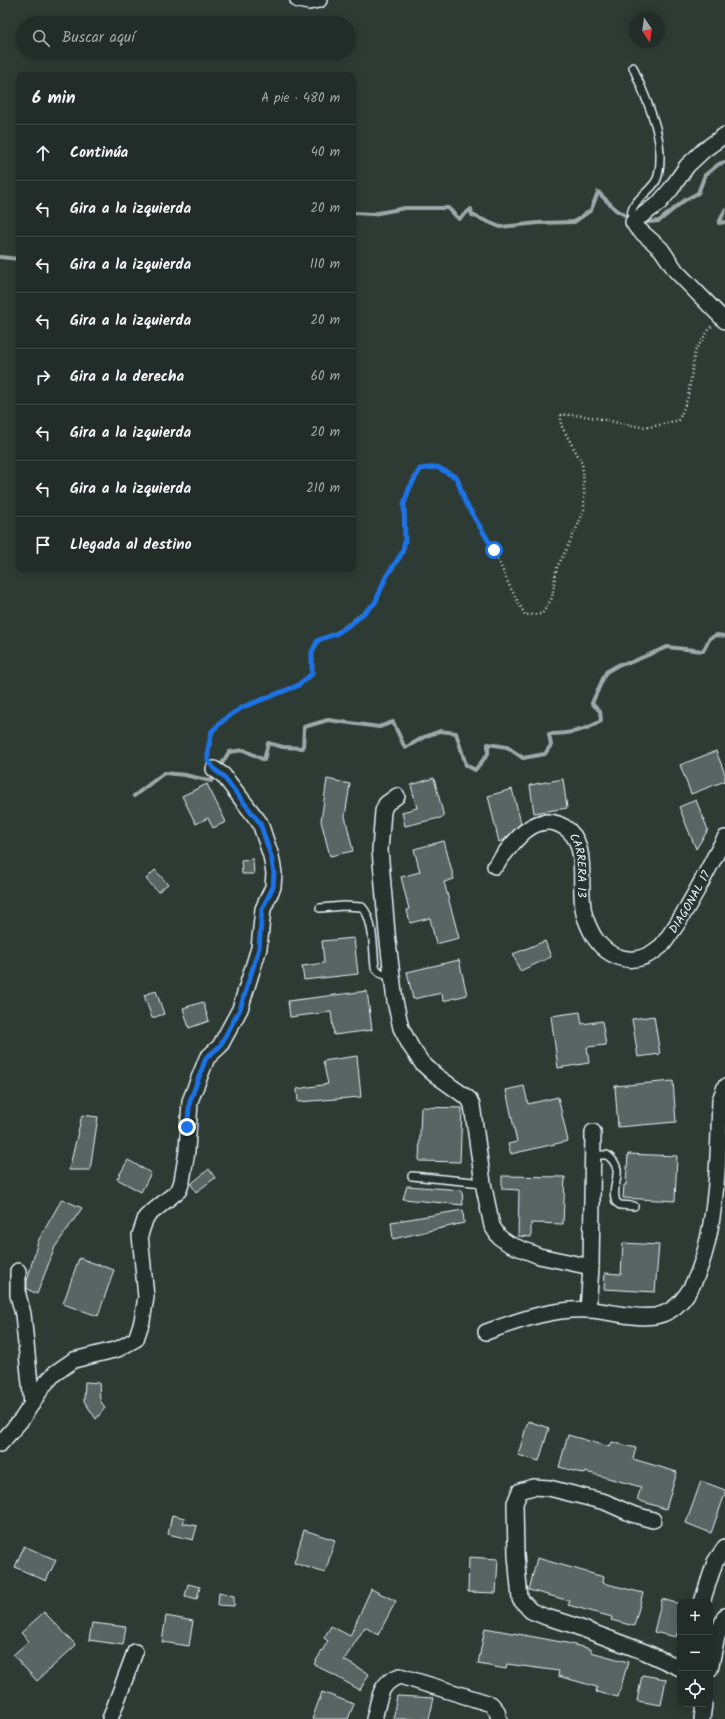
<!DOCTYPE html>
<html lang="es">
<head>
<meta charset="utf-8">
<style>
	:root { --surface:#222c28; --page:#2a3430; --text:#f1f3f6; --muted:#a2a7a8; --line:#3f4845 }
	body { margin:0; font-family:Kalam,sans-serif; background:var(--page); color:var(--text) }
	.controls { position:absolute; right:12px; bottom:12px; display:grid; overflow:hidden; border-radius:8px; box-shadow:0 2px 10px #0003 }
	.controls button { width:36px; height:36px; display:grid; place-items:center; padding:0; border:0; border-bottom:1px solid var(--line); background:var(--surface); color:var(--text); font:20px sans-serif }
	.compass { position:absolute; left:629px; top:12px; width:36px; height:36px; border-radius:50%; background:var(--surface); box-shadow:0 2px 10px #0003; rotate:167deg }
	.stop { position:absolute; width:12px; height:12px; margin:-9px; border:3px solid #1a73e8; border-radius:50%; background:#fff }
	.stop.end { background:#1a73e8; border-color:#fff; box-shadow:0 1px 4px #0008 }
	.list { margin:0; padding:0; list-style:none }
	h2 { display:flex; justify-content:space-between; align-items:center; height:52px; margin:0; padding:0 16px; font-size:17px }
	h2 small { font-size:13px; font-weight:400; color:var(--muted) }
	.list li { display:grid; grid-template-columns:26px 1fr auto; gap:12px; align-items:center; box-sizing:border-box; height:56px; padding:0 16px; border-top:1px solid var(--line) }
	.list b { display:block; font-size:15px; white-space:nowrap }
	.list em { font-size:13px; font-style:normal; color:var(--muted) }
	.icon { flex:none; width:22px; height:22px; fill:none; stroke:currentColor; stroke-width:2; stroke-linecap:round; stroke-linejoin:round }
	.map { position:relative; flex:none; width:725px; height:1719px; overflow:hidden }
	.search { position:absolute; background:var(--surface); box-shadow:0 2px 10px #0003; left:16px; top:16px; width:340px; height:44px; display:flex; align-items:center; gap:10px; box-sizing:border-box; padding:0 14px; border-radius:22px; color:var(--muted); font-size:15px }
	.panel { position:absolute; background:var(--surface); box-shadow:0 2px 10px #0003; left:16px; top:72px; width:340px; height:500px; border-radius:8px }
	.map>svg:first-child { display:block }
</style>
</head>
<body>
<div class="map">
<svg width="725" height="1719" viewBox="0 0 725 1719">
	<rect width="100%" height="100%" fill="#2e3b35"/>
	<filter id="ink" filterUnits="userSpaceOnUse"><feTurbulence type="fractalNoise" baseFrequency=".025" numOctaves="2"/><feDisplacementMap in="SourceGraphic" scale="8" xChannelSelector="R" yChannelSelector="G"/><feConvolveMatrix kernelMatrix="1 2 1 2 8 2 1 2 1" color-interpolation-filters="sRGB"/></filter>
	<g filter="url(#ink)">
		<g fill="none" stroke-linecap="round" stroke-linejoin="round">
			<g stroke="#9da8a9" stroke-width="4">
				<polyline points="725,210 719,223 725,222"/>
				<polyline points="353,213 373,214 405,208 448,208 459,219 471,209 472,215 500,227 538,223 574,222 591,210 598,192 616,210 632,219"/>
				<polyline points="639,223 659,221 685,200 698,193 705,175 719,164 725,162"/>
				<polyline points="0,257 19,259"/>
				<path d="M134 796 164 773 185 775 211 781 229 752 244 750 264 760 268 743 283 747 303 748 304 727 328 720 379 727 393 722 405 748 424 737 440 731 456 733 466 765 475 770 488 754V744L507 747 523 758 545 754 551 745 549 734C568 734 585 731 601 721L600 711 592 703 606 672 620 664 629 663 667 647 703 651 710 638 717 635 725 636"/>
			</g>
		</g>
		<g fill="#596563" stroke="#e8f1f8">
			<polygon points="716,751 725,774 725,781 691,794 680,765"/>
			<polygon points="434,778 444,817 405,826 402,812 417,808 411,785"/>
			<polygon points="327,779 350,784 345,816 353,851 330,856 321,821"/>
			<polygon points="563,779 567,808 534,813 530,785"/>
			<polygon points="207,784 226,822 213,828 208,818 196,824 182,796"/>
			<polygon points="512,789 521,823 504,840 499,842 488,796"/>
			<polygon points="696,800 708,830 696,849 679,807"/>
			<polygon points="444,841 454,879 444,882 459,938 436,944 430,918 410,923 407,910 409,909 401,877 420,872 414,849"/>
			<polygon points="253,859 254,874 242,874 241,860"/>
			<polygon points="155,870 168,884 158,892 146,879"/>
			<polygon points="354,938 358,974 304,980 302,966 324,963 322,941"/>
			<polygon points="545,941 551,957 520,971 513,954"/>
			<polygon points="459,960 467,995 443,1001 442,993 413,999 407,972"/>
			<polygon points="156,991 164,1014 152,1018 144,995"/>
			<polygon points="367,991 372,1030 334,1035 331,1012 290,1017 288,1001"/>
			<polygon points="203,1002 209,1021 189,1028 183,1008"/>
			<polygon points="580,1012 582,1024 602,1021 606,1045 587,1047 589,1063 558,1068 551,1016"/>
			<polygon points="654,1016 660,1054 638,1057 632,1019"/>
			<polygon points="357,1056 361,1097 298,1102 297,1089 328,1084 323,1061"/>
			<polygon points="673,1081 676,1122 618,1127 615,1086"/>
			<polygon points="524,1086 528,1104 558,1097 568,1141 511,1154 508,1144 517,1142 506,1090"/>
			<polygon points="421,1107 462,1108 460,1162 419,1161"/>
			<polygon points="82,1115 98,1117 90,1170 69,1170"/>
			<polygon points="628,1154 677,1156 675,1201 623,1198 624,1185 626,1185"/>
			<polygon points="128,1160 151,1173 141,1192 117,1179"/>
			<polygon points="209,1169 215,1178 196,1192 191,1184"/>
			<polygon points="502,1176 565,1177 563,1224 531,1223 531,1237 518,1236 519,1190 502,1189"/>
			<polygon points="407,1186 462,1190 463,1205 403,1199"/>
			<polygon points="62,1199 82,1208 55,1247 37,1294 27,1289 27,1281 38,1241"/>
			<polygon points="463,1210 464,1223 393,1239 391,1222"/>
			<polygon points="623,1243 659,1245 655,1292 604,1289 605,1273 621,1274"/>
			<polygon points="79,1258 114,1270 98,1316 63,1304"/>
			<polygon points="85,1382 99,1383 100,1400 105,1408 96,1419 84,1401"/>
			<polygon points="528,1421 549,1428 539,1461 518,1455"/>
			<polygon points="568,1435 610,1447 612,1442 636,1448 633,1459 677,1472 666,1509 637,1500 641,1487 586,1472 585,1474 559,1467"/>
			<polygon points="701,1481 725,1490 725,1494 711,1533 686,1523"/>
			<polygon points="172,1515 185,1518 183,1523 197,1526 193,1540 168,1534"/>
			<polygon points="304,1530 335,1540 325,1573 294,1563"/>
			<polygon points="24,1546 56,1560 46,1581 15,1567"/>
			<polygon points="469,1557 498,1559 496,1593 468,1592"/>
			<polygon points="537,1558 604,1577 603,1583 643,1593 634,1626 611,1620 612,1617 568,1605 570,1601 529,1590"/>
			<polygon points="188,1584 200,1587 197,1599 185,1596"/>
			<polygon points="371,1589 396,1601 378,1635 365,1627 344,1660 369,1674 360,1690 314,1664 328,1641 324,1638 331,1626 350,1636"/>
			<polygon points="219,1592 234,1596 234,1606 218,1605"/>
			<polygon points="662,1599 680,1604 680,1621 676,1637 654,1632"/>
			<polygon points="44,1612 76,1645 37,1681 13,1655 29,1641 21,1633"/>
			<polygon points="166,1616 193,1621 189,1646 162,1642"/>
			<polygon points="92,1623 126,1627 123,1645 89,1640"/>
			<polygon points="485,1628 567,1643 591,1649 591,1652 628,1662 618,1697 596,1692 597,1687 558,1676 559,1671 507,1664 506,1669 478,1664"/>
			<polygon points="642,1675 666,1679 661,1705 637,1701"/>
			<polygon points="322,1692 354,1704 348,1719 312,1719"/>
			<polygon points="397,1696 434,1698 429,1719 392,1719 395,1712 394,1711"/>
		</g>
		<g fill="none" stroke-linecap="round" stroke-linejoin="round">
			<g stroke="#e8f1f8" stroke-width="10">
				<g id="service">
					<path d="M633 67C646 100 667 139 658 176 655 189 635 198 632 210 631 213 632 218 633 222"/>
					<path d="M320 908 344 906 362 907C374 919 373 950 375 967 380 974 384 976 393 975"/>
					<path d="M593 1155H607C628 1171 609 1184 616 1202L620 1205 634 1206"/>
					<polyline points="412,1176 483,1183"/>
				</g>
			</g>
			<g stroke="#e8f1f8" stroke-width="18">
				<g id="minor">
					<polyline points="298,0 309,2 319,0"/>
					<polyline points="725,135 704,150 687,166 671,189 659,203 633,222 637,228 661,249 676,271 725,321"/>
					<polyline points="397,796 386,804 383,811 380,850 387,933 395,1001 401,1028 411,1047 422,1063 434,1074 469,1099 472,1105 483,1183 492,1226 499,1237 509,1244 539,1256 591,1267"/>
					<path id="s1" d="M495 866C510 848 530 813 558 824 566 827 573 833 577 842 586 864 578 895 585 917 591 934 599 949 616 956 632 963 647 958 660 947 665 943 669 935 673 930 693 901 708 868 725 838"/>
					<polyline points="18,1271 18,1295 23,1314 32,1404"/>
					<polyline points="588,1310 591,1267 593,1132"/>
					<path d="M486 1332C520 1320 552 1308 589 1310 611 1311 632 1319 655 1316 720 1306 718 1150 720 1100L725 1087"/>
					<polyline points="0,1444 22,1419 43,1386 55,1373 74,1360 118,1349 136,1339 142,1321 146,1297 140,1235 146,1217 179,1190 182,1181 187,1151 190,1101 207,1058 220,1046 240,1009 259,948 263,909 273,887 274,873 271,856 260,823 223,775 214,769"/>
					<polyline points="653,1520 632,1514 605,1502 549,1488 533,1487 520,1491 515,1503 516,1555 520,1599 531,1611 546,1617 567,1623 645,1652 680,1668"/>
					<polyline points="702,1602 715,1562 725,1547"/>
					<polyline points="710,1669 717,1637 725,1616"/>
					<polyline points="110,1719 135,1652"/>
					<path d="M374 1719C380 1699 378 1683 400 1676L491 1704 497 1711 499 1719"/>
					<polyline points="702,1719 704,1704"/>
				</g>
			</g>
			<path stroke="#e8f1f8" stroke-width="2.5" stroke-dasharray="1 3" stroke-linecap="butt" d="M208 757 212 731 226 718 243 707 297 686 312 674V652L318 640 336 633 375 603 386 577 402 553 405 541 404 504 409 489 420 469 437 467 457 477 465 502 494 550 509 585 525 615 542 614 552 598 556 570 578 525 584 510V486L582 463 561 425V415C589 413 617 425 645 427 656 427 669 422 679 420L688 397 695 351 712 325"/>
			<use href="#service" stroke="#26332d" stroke-width="7"/>
			<use href="#minor" stroke="#26332d" stroke-width="15"/>
		</g>
	</g>
	<g fill="none" stroke-linecap="round" stroke-linejoin="round" filter="url(#ink)">
		<polyline stroke="#1a73e8" stroke-width="5" points="187,1127 190,1101 206,1058 220,1046 240,1009 259,948 262,909 273,887 274,873 271,856 260,823 223,776 214,769 208,760 208,749 212,731 226,718 243,707 297,686 312,674 312,652 318,640 336,634 355,621 375,603 386,577 402,553 405,541 404,504 409,489 420,469 437,467 457,478 465,502 494,550"/>
	</g>
	<g text-anchor="middle" stroke-width="4" stroke-linejoin="round" paint-order="stroke">
		<g font-size="12" fill="#e8f1f8" stroke="#26332d">
			<text dy="4" stroke="none"><textPath href="#s1" startOffset="132">CARRERA 13</textPath></text>
			<text dy="4" stroke="none"><textPath href="#s1" startOffset="337">DIAGONAL 17</textPath></text>
		</g>
	</g>
</svg>
<div class="controls">
<button>+</button>
<button>−</button>
<button><svg class="icon" aria-label="locate" viewBox="0 0 24 24"><circle cx="12" cy="12" r="6"/><path d="M12 2v4M12 18v4M2 12h4M18 12h4"/></svg></button>
</div>
<svg class="compass" viewBox="-18 -18 36 36"><path d="M0-13l5 13h-10z" fill="#e53935"/><path d="M0 13l5-13h-10z" fill="#a2a7a8"/></svg>
<div class="stop" style="left:494px;top:550px"></div>
<div class="stop end" style="left:187px;top:1127px"></div>
<div class="search"><svg class="icon" aria-label="search" viewBox="0 0 24 24"><circle cx="10" cy="10" r="6"/><path d="M15 15l6 6"/></svg>Buscar aquí</div>
<section class="panel">
<h2>6 min<small>A pie · 480 m</small></h2>
<ul class="list">
<li><svg class="icon" aria-label="ahead" viewBox="0 0 24 24"><path d="M12 20V5M6 11l6-6 6 6"/></svg><div><b>Continúa</b></div><em>40 m</em></li>
<li><svg class="icon" aria-label="left" viewBox="0 0 24 24"><path d="M17 20v-9H6M10 6l-5 5 5 5"/></svg><div><b>Gira a la izquierda</b></div><em>20 m</em></li>
<li><svg class="icon" aria-label="left" viewBox="0 0 24 24"><path d="M17 20v-9H6M10 6l-5 5 5 5"/></svg><div><b>Gira a la izquierda</b></div><em>110 m</em></li>
<li><svg class="icon" aria-label="left" viewBox="0 0 24 24"><path d="M17 20v-9H6M10 6l-5 5 5 5"/></svg><div><b>Gira a la izquierda</b></div><em>20 m</em></li>
<li><svg class="icon" aria-label="right" viewBox="0 0 24 24"><path d="M7 20v-9h11M14 6l5 5-5 5"/></svg><div><b>Gira a la derecha</b></div><em>60 m</em></li>
<li><svg class="icon" aria-label="left" viewBox="0 0 24 24"><path d="M17 20v-9H6M10 6l-5 5 5 5"/></svg><div><b>Gira a la izquierda</b></div><em>20 m</em></li>
<li><svg class="icon" aria-label="left" viewBox="0 0 24 24"><path d="M17 20v-9H6M10 6l-5 5 5 5"/></svg><div><b>Gira a la izquierda</b></div><em>210 m</em></li>
<li><svg class="icon" aria-label="arrive" viewBox="0 0 24 24"><path d="M6 21V4h12l-3 4 3 4H6"/></svg><div><b>Llegada al destino</b></div></li>
</ul>
</section>
</div>
</body>
</html>
